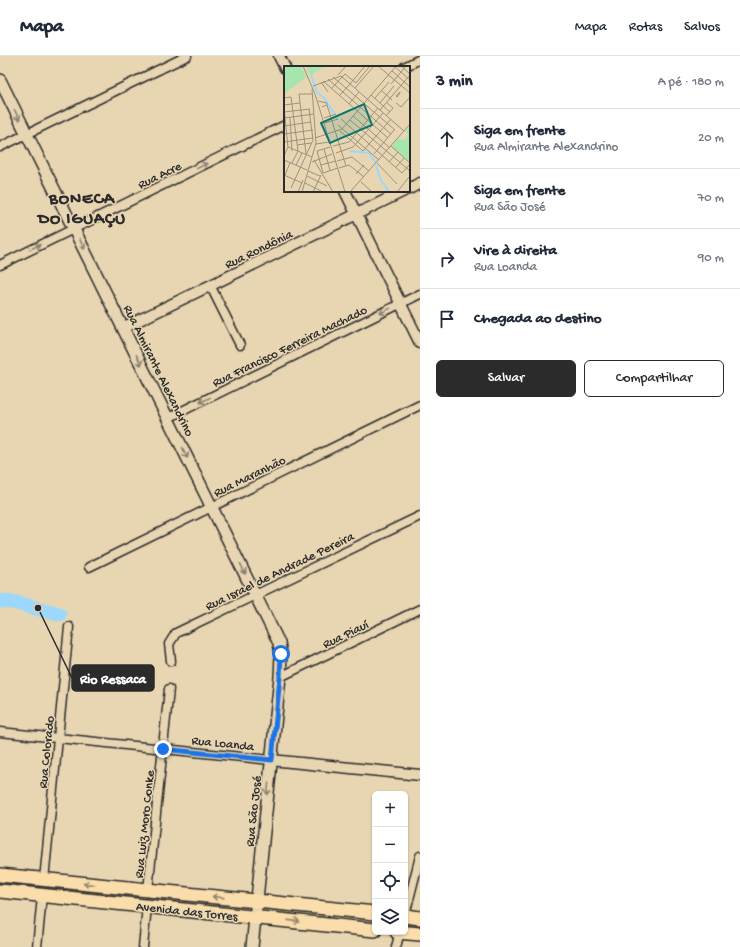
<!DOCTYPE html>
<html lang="pt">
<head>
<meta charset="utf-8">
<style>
	:root { --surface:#fff; --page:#f6f6f7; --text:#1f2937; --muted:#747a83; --line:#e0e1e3; --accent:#2b2b2b }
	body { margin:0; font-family:"Gochi Hand",sans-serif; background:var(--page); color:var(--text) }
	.controls { position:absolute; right:12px; bottom:12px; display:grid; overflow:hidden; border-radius:6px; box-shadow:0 1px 3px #0004 }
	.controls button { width:36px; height:36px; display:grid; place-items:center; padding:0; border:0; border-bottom:1px solid var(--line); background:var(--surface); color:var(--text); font:20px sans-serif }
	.stop { position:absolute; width:12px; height:12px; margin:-9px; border:3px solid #1a73e8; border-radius:50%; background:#fff }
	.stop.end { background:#1a73e8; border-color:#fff; box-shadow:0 1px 4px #0008 }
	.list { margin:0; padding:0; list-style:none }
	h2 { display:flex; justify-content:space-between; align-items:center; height:52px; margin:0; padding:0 16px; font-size:17px }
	h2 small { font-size:13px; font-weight:400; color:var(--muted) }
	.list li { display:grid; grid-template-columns:26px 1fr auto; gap:12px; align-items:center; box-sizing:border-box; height:60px; padding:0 16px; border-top:1px solid var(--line) }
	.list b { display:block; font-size:15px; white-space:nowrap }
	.list p { margin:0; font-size:13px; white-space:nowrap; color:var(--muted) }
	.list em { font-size:13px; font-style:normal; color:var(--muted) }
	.actions { display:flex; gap:8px; padding:12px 16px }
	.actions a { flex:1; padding:9px 0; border:1px solid var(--accent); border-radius:6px; text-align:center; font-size:14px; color:var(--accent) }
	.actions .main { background:var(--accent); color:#fff }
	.icon { flex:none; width:22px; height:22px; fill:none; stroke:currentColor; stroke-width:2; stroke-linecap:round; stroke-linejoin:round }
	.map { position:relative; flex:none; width:420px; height:891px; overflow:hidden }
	header { display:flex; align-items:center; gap:24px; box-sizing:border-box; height:56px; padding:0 20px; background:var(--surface); border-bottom:1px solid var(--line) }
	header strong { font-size:19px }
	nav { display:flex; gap:22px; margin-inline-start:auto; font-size:14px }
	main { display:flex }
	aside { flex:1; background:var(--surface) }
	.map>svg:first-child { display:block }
</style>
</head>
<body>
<header>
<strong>Mapa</strong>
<nav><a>Mapa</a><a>Rotas</a><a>Salvos</a></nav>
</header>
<main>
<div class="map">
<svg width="420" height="891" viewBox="0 0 420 891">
	<rect width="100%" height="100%" fill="#e8d6b3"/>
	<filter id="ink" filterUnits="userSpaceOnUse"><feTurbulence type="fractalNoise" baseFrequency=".025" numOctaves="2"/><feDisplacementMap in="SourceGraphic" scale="8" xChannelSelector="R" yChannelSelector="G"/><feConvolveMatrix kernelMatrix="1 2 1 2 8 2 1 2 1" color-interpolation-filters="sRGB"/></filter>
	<g filter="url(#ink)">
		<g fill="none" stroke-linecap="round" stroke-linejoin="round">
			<polyline stroke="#9bd8fc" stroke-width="15" points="0,545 13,546 59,558"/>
			<g stroke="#2b2b2b" stroke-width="11">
				<g id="minor">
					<polyline points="404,11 420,3"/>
					<polyline points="0,91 187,0"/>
					<polyline points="0,209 285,69"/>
					<polyline points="210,229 240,289"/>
					<polyline points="168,362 420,238"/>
					<polyline points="89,511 420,349"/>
					<polyline points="171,605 169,588 176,577 420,460"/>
					<polyline points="280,621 420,553"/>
					<polyline points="0,676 271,704"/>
					<polyline points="44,824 69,571"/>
					<polyline points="148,834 169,633"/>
					<polyline points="405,859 420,800"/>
					<polyline points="37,891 42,840"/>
					<polyline points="143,891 147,850"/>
					<polyline points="396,891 400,876"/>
				</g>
			</g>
			<g stroke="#2b2b2b" stroke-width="13">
				<g id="tertiary">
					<polyline points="279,0 285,12"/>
					<polyline points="409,133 420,127"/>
					<polyline points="345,135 420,287"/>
					<polyline points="123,272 404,135"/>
					<polyline points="271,704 420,719"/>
				</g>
			</g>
			<g stroke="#2b2b2b" stroke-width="14">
				<polyline id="secondary" points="0,24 279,587 281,598 280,621 252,891"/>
			</g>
			<g stroke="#2b2b2b" stroke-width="16">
				<g id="trunk">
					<polyline points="0,819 375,857"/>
					<polyline points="0,835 375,874"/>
					<polyline points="405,860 420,862"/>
					<polyline points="397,876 420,878"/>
				</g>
			</g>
			<use href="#minor" stroke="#e8d6b3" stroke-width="8"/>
			<use href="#tertiary" stroke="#e8d6b3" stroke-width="10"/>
			<use href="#secondary" stroke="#e8d6b3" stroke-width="11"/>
			<use href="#trunk" stroke="#faddab" stroke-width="13"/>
		</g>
		<defs><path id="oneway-shaft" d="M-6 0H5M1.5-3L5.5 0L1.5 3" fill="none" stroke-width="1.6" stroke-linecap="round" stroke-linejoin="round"/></defs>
		<g stroke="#8a806f">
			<use href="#oneway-shaft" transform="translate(17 59) rotate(64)"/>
			<use href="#oneway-shaft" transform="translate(202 110) rotate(-26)"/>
			<use href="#oneway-shaft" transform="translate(82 188) rotate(64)"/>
			<use href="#oneway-shaft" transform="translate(35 191) rotate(-26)"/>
			<use href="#oneway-shaft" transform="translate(385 255) rotate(154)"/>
			<use href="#oneway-shaft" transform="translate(139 304) rotate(64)"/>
			<use href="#oneway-shaft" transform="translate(205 344) rotate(154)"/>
			<use href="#oneway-shaft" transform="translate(185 397) rotate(64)"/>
			<use href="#oneway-shaft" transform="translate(243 513) rotate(64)"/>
			<use href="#oneway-shaft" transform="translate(268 733) rotate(96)"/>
		</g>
		<g stroke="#92846b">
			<use href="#oneway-shaft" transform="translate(89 828) rotate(-174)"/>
			<use href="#oneway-shaft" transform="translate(218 841) rotate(-174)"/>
			<use href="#oneway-shaft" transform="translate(294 865) rotate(6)"/>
		</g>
	</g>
	<g fill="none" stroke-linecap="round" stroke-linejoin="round" filter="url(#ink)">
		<polyline stroke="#1a73e8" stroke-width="5" points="163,693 272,704 280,621 281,598"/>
	</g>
	<g text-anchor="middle" stroke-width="3" stroke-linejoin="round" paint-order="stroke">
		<g font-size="13" fill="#2b2b2b" stroke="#e8d6b3">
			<text transform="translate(159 118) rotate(-26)" y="5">Rua Acre</text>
			<text transform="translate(258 192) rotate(-26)" y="5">Rua Rondônia</text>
			<text transform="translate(289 289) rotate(-26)" y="5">Rua Francisco Ferreira Machado</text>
			<text transform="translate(160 314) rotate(64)" y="5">Rua Almirante Alexandrino</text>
			<text transform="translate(249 419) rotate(-26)" y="5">Rua Maranhão</text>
			<text transform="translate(279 514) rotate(-26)" y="5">Rua Israel de Andrade Pereira</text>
			<text transform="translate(345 577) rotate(-26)" y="5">Rua Piauí</text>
			<text transform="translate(223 686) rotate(6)" y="5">Rua Loanda</text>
			<text transform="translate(45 696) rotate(-84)" y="5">Rua Colorado</text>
			<text transform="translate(252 755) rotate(-84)" y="5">Rua São José</text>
			<text transform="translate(143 768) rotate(-84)" y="5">Rua Luiz Moro Conke</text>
			<text transform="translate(187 854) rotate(6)" y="5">Avenida das Torres</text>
		</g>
		<g font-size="17" font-weight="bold" letter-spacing="1" fill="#2b2b2b" stroke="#e8d6b3">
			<text x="82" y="147">BONECA<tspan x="82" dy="20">DO IGUAÇU</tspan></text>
		</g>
	</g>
	<g transform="translate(284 10)">
		<rect width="126" height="126" fill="#e8d6b3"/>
		<path d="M0 0H17L22 11 0 28ZM22 0H42L26 9ZM126 60V96L108 80 114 73 121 74 125 69 121 65Z" fill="#a6e5ad"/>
		<path fill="none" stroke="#9bd8fc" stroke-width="2" d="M27 9 33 26 40 32 54 53M66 85 85 87 92 97M92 99 96 112 105 126"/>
		<path fill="none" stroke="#9c927d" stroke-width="1" d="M19 0 31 28 61 126M94 0 126 27M110 0 126 14M117 0 126 8M108 5 126 21M54 9 62 0M49 11 111 64M58 11 61 8 72 17 86 0M44 13 107 68M39 15 104 72M37 16 44 26M66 18 81 0M107 18 122 0M29 20 57 10 120 65M71 22 90 0M47 23 58 11M97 24 108 34M116 26V27L113 31 112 30ZM87 29 106 46M55 30 66 18M0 32 7 31 14 85 8 97M91 32 105 16M34 35 43 37V39L38 41M102 36 109 42 102 50M96 37 110 20M112 37 117 41 126 31M65 38 75 26M0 39 16 37M43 39 62 100M0 41 4 81 0 90M96 44 126 9M0 46 26 43M69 50 106 82M6 51 8 85M0 52 30 48M40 52 52 48M57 53 118 107 126 98M66 54 126 105M41 57 54 53M54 59 95 94M0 60 27 56M56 65 79 85 107 53M0 68 29 64M31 72 58 63 112 0M0 76 29 72M32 78 45 76M13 79 27 77M49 80 65 76 94 42M107 80 126 97M4 81 28 91M40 83 46 104M33 85 39 107M33 85 46 81M52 87 69 81 99 47M22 88 15 28H28M90 88 111 63M0 94 23 104M30 94 49 126M53 95 68 91 85 105M28 96 48 88M105 96 114 86M93 97 113 118M12 99 18 87M37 99 52 95M112 101 120 92M55 102 65 99 80 111M24 105 36 110M39 107 54 102M72 108 80 99M0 109 18 117M1 109 6 97M23 110 43 120M77 116 87 125M21 117 39 126M7 122 29 74 25 43M14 126 19 114M18 126 32 77 28 23M29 126 37 109M66 126 126 58M113 126 126 110"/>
		<path fill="#0f766e" fill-opacity="0.15" stroke="#0f766e" stroke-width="2" d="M80 38 88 59 46 77 37 57Z"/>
		<rect width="126" height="126" fill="none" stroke="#2b2b2b" stroke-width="2"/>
	</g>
	<path fill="none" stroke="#2b2b2b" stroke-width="1.5" d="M38 552L72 622"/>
	<circle fill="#2b2b2b" stroke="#e8d6b3" stroke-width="1.5" cx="38" cy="552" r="4"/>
	<rect fill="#2b2b2b" stroke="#2b2b2b" stroke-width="1.5" x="72" y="609" width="82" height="26" rx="4"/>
	<g font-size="14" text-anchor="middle" font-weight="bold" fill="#fff">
		<text x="113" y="627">Rio Ressaca</text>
	</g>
</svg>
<div class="controls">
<button>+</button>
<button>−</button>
<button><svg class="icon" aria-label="locate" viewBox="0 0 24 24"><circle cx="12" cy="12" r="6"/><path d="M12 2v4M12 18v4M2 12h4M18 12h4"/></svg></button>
<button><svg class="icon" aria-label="layers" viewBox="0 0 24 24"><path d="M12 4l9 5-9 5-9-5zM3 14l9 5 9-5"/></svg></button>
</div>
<div class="stop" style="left:281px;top:598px"></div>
<div class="stop end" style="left:163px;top:693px"></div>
</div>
<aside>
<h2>3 min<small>A pé · 180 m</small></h2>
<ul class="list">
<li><svg class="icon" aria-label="ahead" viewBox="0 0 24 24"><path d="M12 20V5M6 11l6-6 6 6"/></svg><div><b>Siga em frente</b><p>Rua Almirante Alexandrino</p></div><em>20 m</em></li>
<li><svg class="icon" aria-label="ahead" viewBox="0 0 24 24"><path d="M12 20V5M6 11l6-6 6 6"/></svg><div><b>Siga em frente</b><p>Rua São José</p></div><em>70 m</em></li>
<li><svg class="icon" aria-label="right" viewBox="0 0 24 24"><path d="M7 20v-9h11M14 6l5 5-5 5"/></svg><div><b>Vire à direita</b><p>Rua Loanda</p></div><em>90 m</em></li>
<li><svg class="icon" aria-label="arrive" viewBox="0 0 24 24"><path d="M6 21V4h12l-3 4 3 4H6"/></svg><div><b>Chegada ao destino</b></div></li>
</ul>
<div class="actions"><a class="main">Salvar</a><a>Compartilhar</a></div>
</aside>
</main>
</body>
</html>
